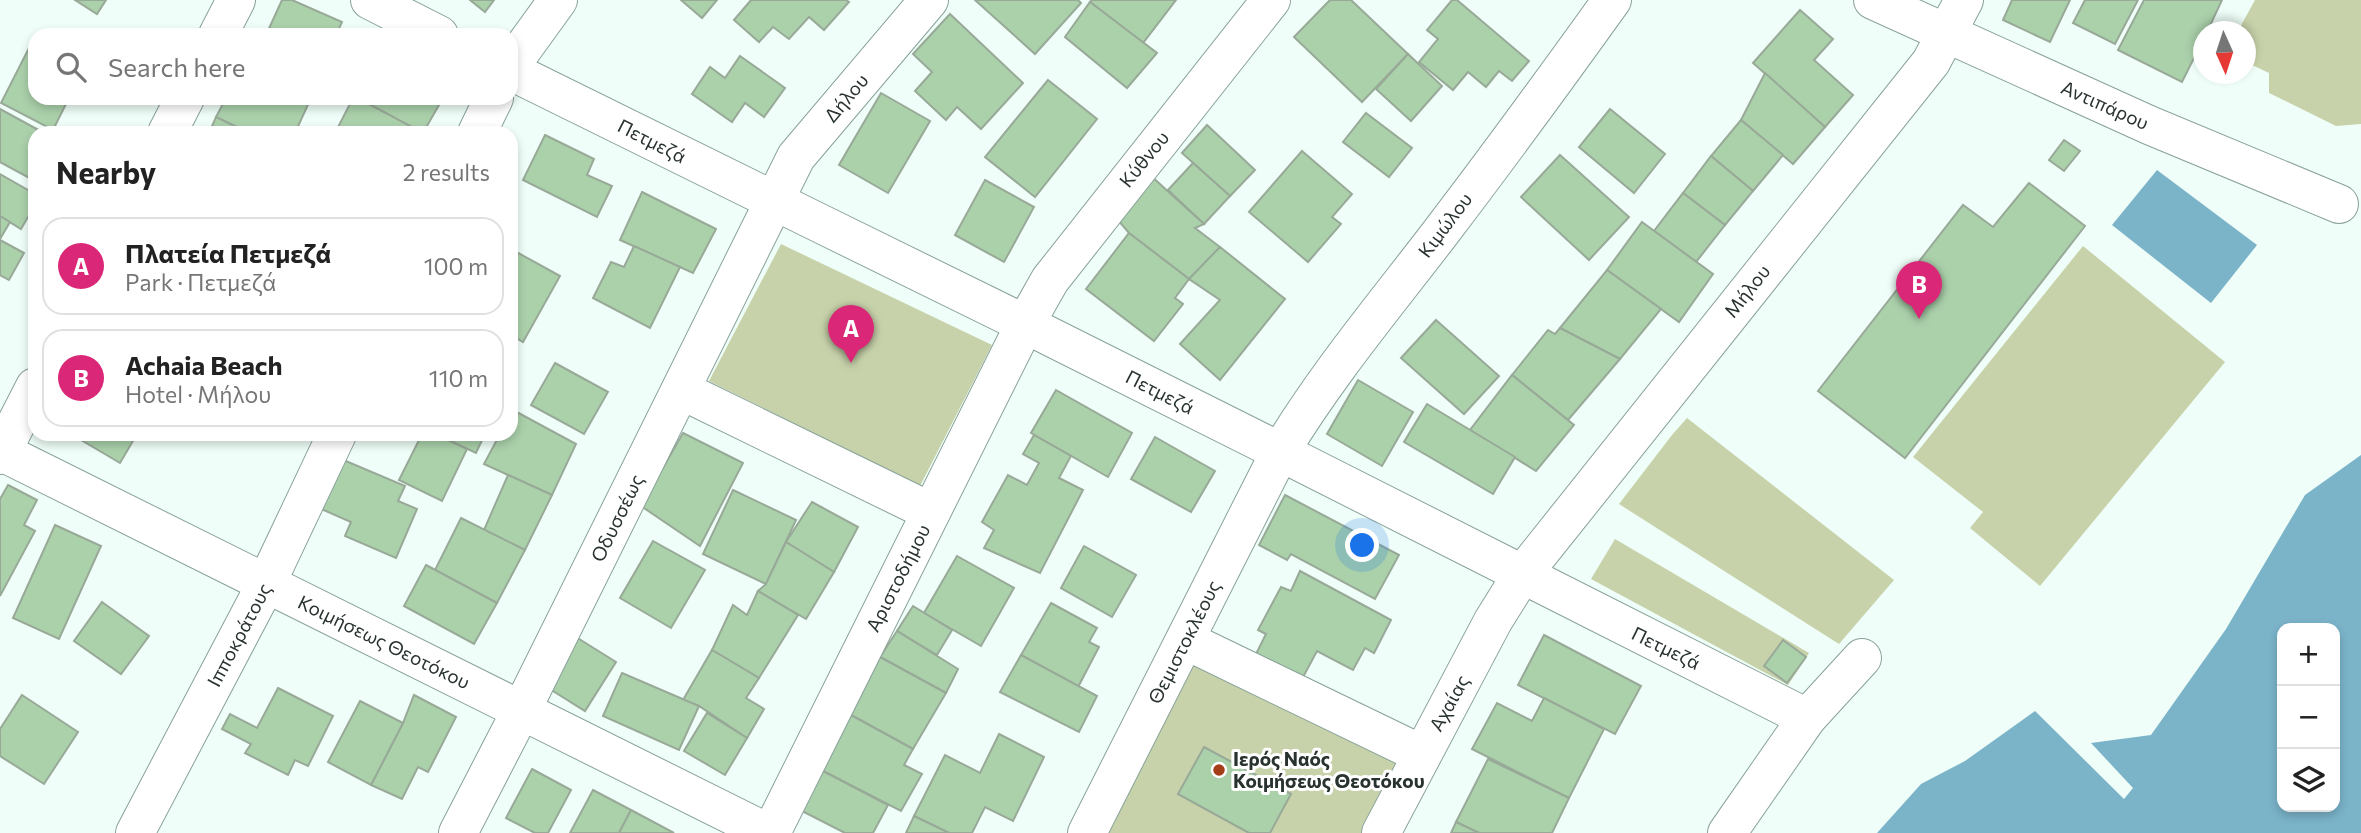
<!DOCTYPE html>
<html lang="en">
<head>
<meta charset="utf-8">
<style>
	:root { --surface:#fff; --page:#f6f6f6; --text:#222; --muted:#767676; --line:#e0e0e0; --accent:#db2777 }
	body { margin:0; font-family:Commissioner,sans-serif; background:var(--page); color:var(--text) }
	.controls { position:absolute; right:21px; bottom:21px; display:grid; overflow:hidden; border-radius:14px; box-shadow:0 4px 10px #0003 }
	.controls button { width:63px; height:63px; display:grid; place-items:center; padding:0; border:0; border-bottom:2px solid var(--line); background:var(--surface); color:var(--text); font:35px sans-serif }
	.compass { position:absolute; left:2193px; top:21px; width:63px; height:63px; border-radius:50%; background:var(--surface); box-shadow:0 4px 10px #0003; rotate:177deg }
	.you { position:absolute; left:1363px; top:546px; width:24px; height:24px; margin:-18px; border:5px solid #fff; border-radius:50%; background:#1a73e8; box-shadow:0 0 0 10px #1a73e833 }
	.badge { display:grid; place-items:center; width:46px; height:46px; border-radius:50%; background:var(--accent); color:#fff; font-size:23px; font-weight:700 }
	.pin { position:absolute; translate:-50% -58px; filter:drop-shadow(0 2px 4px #0008) }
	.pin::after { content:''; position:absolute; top:37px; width:24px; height:21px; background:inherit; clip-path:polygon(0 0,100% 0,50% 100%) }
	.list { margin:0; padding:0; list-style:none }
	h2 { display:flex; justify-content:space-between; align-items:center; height:91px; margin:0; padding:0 28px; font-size:30px }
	h2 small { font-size:23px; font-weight:400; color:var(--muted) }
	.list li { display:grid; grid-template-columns:46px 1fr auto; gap:21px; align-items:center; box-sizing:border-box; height:98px; margin:0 14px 14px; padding:0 14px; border:2px solid var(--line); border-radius:21px }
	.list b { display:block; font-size:26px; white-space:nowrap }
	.list p { margin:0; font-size:23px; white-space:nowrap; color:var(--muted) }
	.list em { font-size:23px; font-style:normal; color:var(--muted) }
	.icon { flex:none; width:38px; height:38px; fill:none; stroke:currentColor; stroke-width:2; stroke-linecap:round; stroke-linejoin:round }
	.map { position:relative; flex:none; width:2361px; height:833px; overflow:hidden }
	.search { position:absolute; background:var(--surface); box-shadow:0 4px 10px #0003; left:28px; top:28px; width:490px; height:77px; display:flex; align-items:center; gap:18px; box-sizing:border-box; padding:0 24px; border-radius:21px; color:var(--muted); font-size:26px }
	.panel { position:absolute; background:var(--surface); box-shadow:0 4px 10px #0003; left:28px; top:126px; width:490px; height:315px; border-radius:21px }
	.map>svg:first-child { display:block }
</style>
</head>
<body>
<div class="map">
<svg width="2361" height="833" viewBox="0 0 2361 833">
	<rect width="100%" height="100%" fill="#effef8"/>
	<g fill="#c8d2aa">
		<polygon points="2255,0 2361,0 2361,124 2336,126 2269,93 2269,73 2246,62 2246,32 2238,31"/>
		<polygon points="781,244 992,345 920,486 709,381"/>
		<polygon points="2083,246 2225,362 2040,586 1970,528 1983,512 1913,457"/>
		<polygon points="1687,418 1894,580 1839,644 1619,504 1672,435"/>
		<polygon points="1615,539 1809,653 1788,685 1591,579"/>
		<polygon points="1185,640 1421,754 1381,833 1087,833"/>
	</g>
	<g fill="#7bb3c9" fill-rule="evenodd">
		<polygon points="2157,170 2257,245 2211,303 2112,225"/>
		<path d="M2361 455V833H1877L1921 784 1965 761 2035 711 2124 799 2133 788 2091 743 2151 735 2226 629 2305 495ZM2282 628H2335V807H2282Z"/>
	</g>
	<g fill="#abd1ab" stroke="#98a998" stroke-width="2">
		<polygon points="75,0 106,0 97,14"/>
		<polygon points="282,0 292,0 342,22 336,35 266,35"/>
		<polygon points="470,0 494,0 485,12"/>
		<polygon points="681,0 717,0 702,18"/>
		<polygon points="751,0 846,0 849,2 824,30 809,17 789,39 773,27 759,42 734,20"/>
		<polygon points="975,0 1078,0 1081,3 1035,54"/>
		<polygon points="1092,0 1176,0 1143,43 1090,2"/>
		<polygon points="1330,0 1351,0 1408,54 1362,102 1294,37"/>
		<polygon points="1452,0 1457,0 1529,61 1512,81 1499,71 1486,87 1468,72 1453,90 1419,62 1438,39 1427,30"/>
		<polygon points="2012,0 2070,0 2050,42 2003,20"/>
		<polygon points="2085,0 2138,0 2115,44 2073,23"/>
		<polygon points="2144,0 2222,0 2207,32 2204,32 2204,38 2182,82 2118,50"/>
		<polygon points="1090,2 1157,53 1127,88 1065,37"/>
		<polygon points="1800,10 1833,39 1814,60 1853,95 1825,127 1753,63"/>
		<polygon points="950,14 1023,83 981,129 957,107 946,120 915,91 932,72 913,54"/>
		<polygon points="31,44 35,46 35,98 69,98 53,130 1,103"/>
		<polygon points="1408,54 1442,86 1411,121 1376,89"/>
		<polygon points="740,56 785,88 764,117 745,103 732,122 692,94 710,67 725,78"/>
		<polygon points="1765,73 1825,127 1793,164 1741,120"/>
		<polygon points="1048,80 1097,119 1035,197 985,157"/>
		<polygon points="881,93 930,121 888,193 839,165"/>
		<polygon points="226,98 311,98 295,133 249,133 216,117"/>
		<polygon points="353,98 358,98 417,129 415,133 335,133"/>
		<polygon points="358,98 443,98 423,133"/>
		<polygon points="0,109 44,133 35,133 35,181 0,162"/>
		<polygon points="1610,109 1665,154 1634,193 1579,147"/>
		<polygon points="1366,113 1412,148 1389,177 1343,142"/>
		<polygon points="216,117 249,133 209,133"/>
		<polygon points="1741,120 1783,155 1753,191 1711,156"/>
		<polygon points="1207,125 1255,170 1230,196 1182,153"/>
		<polygon points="545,135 594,159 587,175 612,186 597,217 523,180"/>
		<polygon points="2064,140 2080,151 2064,171 2049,160"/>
		<polygon points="1302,151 1352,194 1332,217 1341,224 1308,262 1249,212"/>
		<polygon points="1560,155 1629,217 1589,260 1521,197"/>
		<polygon points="1711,156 1753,191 1725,225 1683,193"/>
		<polygon points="1193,163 1230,196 1204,224 1168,190"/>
		<polygon points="0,174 35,194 35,205 21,229 0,216"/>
		<polygon points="1150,175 1204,224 1195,228 1220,247 1189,279 1129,233 1117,219"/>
		<polygon points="985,180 1034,207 1004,262 955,235"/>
		<polygon points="2029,183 2085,226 1905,458 1818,391 1963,205 1993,227"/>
		<polygon points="642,192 716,229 693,273 620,240"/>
		<polygon points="1683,193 1725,225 1696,262 1654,231"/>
		<polygon points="0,216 10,222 0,239"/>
		<polygon points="1642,222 1713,274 1679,322 1607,270"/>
		<polygon points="1129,233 1189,279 1175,298 1183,304 1154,341 1086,289"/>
		<polygon points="0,240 24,253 9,280 0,275"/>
		<polygon points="634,246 680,267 650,328 593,298 611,262 624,267"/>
		<polygon points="1220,247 1285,299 1220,380 1180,344 1220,300 1189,279"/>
		<polygon points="511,249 560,276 523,342 511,335"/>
		<polygon points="1607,270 1661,309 1620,359 1560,328"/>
		<polygon points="1436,320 1499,376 1464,414 1401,358"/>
		<polygon points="1560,328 1620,359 1568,420 1512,375 1548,330 1555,334"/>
		<polygon points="555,363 608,392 584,434 531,405"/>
		<polygon points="1512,375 1574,425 1536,471 1470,430"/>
		<polygon points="1358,380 1413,412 1382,466 1327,434"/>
		<polygon points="1056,390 1132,433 1108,477 1031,433"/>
		<polygon points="1427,404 1515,457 1493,494 1404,442"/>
		<polygon points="513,410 576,444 552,495 484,464 500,434 511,434 511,414"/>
		<polygon points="683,433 743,463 700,546 641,506"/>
		<polygon points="71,434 137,434 120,463"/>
		<polygon points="422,434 436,434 467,449 442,501 399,480"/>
		<polygon points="436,434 485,434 476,453"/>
		<polygon points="1034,435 1071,456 1059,478 1083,490 1040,573 984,548 994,530 982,522 1008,475 1027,485 1039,463 1023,454"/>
		<polygon points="1155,437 1215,471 1191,512 1131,479"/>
		<polygon points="341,459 405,486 398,501 417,509 396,558 345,536 351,522 319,508"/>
		<polygon points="508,475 552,495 525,550 484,530"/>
		<polygon points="8,485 37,500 24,525 35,531 0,596 0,499"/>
		<polygon points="733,490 796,520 766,584 703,554"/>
		<polygon points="1285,495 1399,555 1375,599 1291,554 1287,560 1259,545"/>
		<polygon points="812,502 858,527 834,572 786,542"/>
		<polygon points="461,518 525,550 497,603 435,570"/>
		<polygon points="55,525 101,546 59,639 13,618"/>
		<polygon points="653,541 705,570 671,628 620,598"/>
		<polygon points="786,542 834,572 806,619 758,591 766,584"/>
		<polygon points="1084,546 1136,575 1112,617 1061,588"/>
		<polygon points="957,556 1014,588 981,646 924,613"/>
		<polygon points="426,565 497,603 474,644 404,606"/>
		<polygon points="1300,571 1391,620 1374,653 1365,648 1353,670 1317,651 1301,681 1255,656 1266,634 1258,630 1281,587 1291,591"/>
		<polygon points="758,591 798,615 759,678 712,650 733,605 747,615"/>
		<polygon points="102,602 149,636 121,674 74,641"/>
		<polygon points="1051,603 1097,628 1089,642 1099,647 1078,687 1021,655"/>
		<polygon points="913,606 952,630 937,655 897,631"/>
		<polygon points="897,631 958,669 946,693 880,657"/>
		<polygon points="1544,635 1641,686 1615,734 1518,685"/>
		<polygon points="576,637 616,662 585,711 545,686"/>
		<polygon points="1783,640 1806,657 1787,683 1764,666"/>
		<polygon points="712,650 759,678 746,698 764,709 747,738 699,706 683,700"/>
		<polygon points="1021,655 1097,696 1079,732 1000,692"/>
		<polygon points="880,657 946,693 913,749 851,715"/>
		<polygon points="622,673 699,706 679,750 603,716"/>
		<polygon points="278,688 333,716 308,766 295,760 288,775 245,753 251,744 222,729 230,714 257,728"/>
		<polygon points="22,695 78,732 44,784 0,756 0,729"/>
		<polygon points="414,695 456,717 428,772 418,767 402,799 371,785 403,723"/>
		<polygon points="1544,698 1604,729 1569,798 1472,749 1497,703 1532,721"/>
		<polygon points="360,701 403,723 371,785 328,762"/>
		<polygon points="707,713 747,738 725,775 684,751"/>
		<polygon points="851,715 913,749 904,765 922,774 901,811 823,771"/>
		<polygon points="999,734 1044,757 1013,821 985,807 972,833 949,833 914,816 945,755 980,773"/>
		<polygon points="1204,747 1291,794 1270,833 1249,833 1178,794"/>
		<polygon points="1488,759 1569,798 1552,833 1479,833 1456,822"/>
		<polygon points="532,769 571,790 548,833 535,833 506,818"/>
		<polygon points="823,771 888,805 873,833 845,833 802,811"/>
		<polygon points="593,790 631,810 619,833 570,833"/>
		<polygon points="631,810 674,833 619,833"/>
		<polygon points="914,816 949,833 906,833"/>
		<polygon points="1456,822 1479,833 1451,833"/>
	</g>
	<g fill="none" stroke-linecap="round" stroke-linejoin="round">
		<g stroke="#89a299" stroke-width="40">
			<g id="street">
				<polyline points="370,0 439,35"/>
				<polyline points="1873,0 2149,125 2339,204"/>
				<polyline points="218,35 236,0"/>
				<polyline points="511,65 558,0"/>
				<path d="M511 71C683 157 855 240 1027 325 1288 454 1546 588 1807 718"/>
				<polyline points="167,133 185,98"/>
				<polyline points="477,133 494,98"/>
				<polyline points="681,390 931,512"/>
				<polyline points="0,451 768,833"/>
				<polyline points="0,455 35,387"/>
				<polyline points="1185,640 1421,754"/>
				<polyline points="135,833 266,584 337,434"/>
				<polyline points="458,833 521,711 796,157 929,0"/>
				<polyline points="771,833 1025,324 1050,280 1271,0"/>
				<path d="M1087 833 1280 452C1327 374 1386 304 1441 232 1499 156 1556 78 1612 0"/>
				<polyline points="1381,833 1493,621 1521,576 1931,62 1964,0"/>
				<polyline points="1727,833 1807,718 1862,658"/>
			</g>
		</g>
		<use href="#street" stroke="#fff" stroke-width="38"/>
	</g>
	<circle fill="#a43e16" stroke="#fff" stroke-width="2.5" cx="1219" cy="770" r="7"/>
	<g text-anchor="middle" stroke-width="6" stroke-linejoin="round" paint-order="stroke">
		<g font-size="19" fill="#28322f" stroke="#fff">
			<text transform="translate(846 98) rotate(-50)" y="7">Δήλου</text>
			<text transform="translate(2105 105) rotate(24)" y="7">Αντιπάρου</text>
			<text transform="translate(652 141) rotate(27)" y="7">Πετμεζά</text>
			<text transform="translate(1144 159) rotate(-51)" y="7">Κύθνου</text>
			<text transform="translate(1445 225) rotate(-53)" y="7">Κιμώλου</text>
			<text transform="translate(1747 291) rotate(-52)" y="7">Μήλου</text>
			<text transform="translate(1160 392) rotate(27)" y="7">Πετμεζά</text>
			<text transform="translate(617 518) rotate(-64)" y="7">Οδυσσέως</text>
			<text transform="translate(898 578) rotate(-63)" y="7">Αριστοδήμου</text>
			<text transform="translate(239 635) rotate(-62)" y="7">Ιπποκράτους</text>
			<text transform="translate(384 642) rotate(26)" y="7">Κοιμήσεως Θεοτόκου</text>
			<text transform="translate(1184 642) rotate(-63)" y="7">Θεμιστοκλέους</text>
			<text transform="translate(1666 648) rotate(26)" y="7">Πετμεζά</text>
			<text transform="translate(1449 703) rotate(-61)" y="7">Αχαίας</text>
		</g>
		<g font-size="19" font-weight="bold" fill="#28322f" stroke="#fff" text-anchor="start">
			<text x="1233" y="766">Ιερός Ναός<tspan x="1233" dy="22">Κοιμήσεως Θεοτόκου</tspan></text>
		</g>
	</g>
</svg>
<div class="controls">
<button>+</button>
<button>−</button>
<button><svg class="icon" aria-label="layers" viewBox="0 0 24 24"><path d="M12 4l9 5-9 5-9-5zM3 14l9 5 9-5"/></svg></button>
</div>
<svg class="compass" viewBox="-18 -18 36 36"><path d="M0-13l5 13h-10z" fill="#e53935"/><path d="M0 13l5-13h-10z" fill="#767676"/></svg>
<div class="you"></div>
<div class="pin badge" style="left:851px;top:363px">A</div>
<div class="pin badge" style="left:1919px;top:319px">B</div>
<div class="search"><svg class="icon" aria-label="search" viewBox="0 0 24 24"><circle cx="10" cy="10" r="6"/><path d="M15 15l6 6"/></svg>Search here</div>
<section class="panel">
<h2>Nearby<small>2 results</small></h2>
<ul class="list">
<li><span class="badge">A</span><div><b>Πλατεία Πετμεζά</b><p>Park · Πετμεζά</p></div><em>100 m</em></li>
<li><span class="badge">B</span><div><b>Achaia Beach</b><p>Hotel · Μήλου</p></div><em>110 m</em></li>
</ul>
</section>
</div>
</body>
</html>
